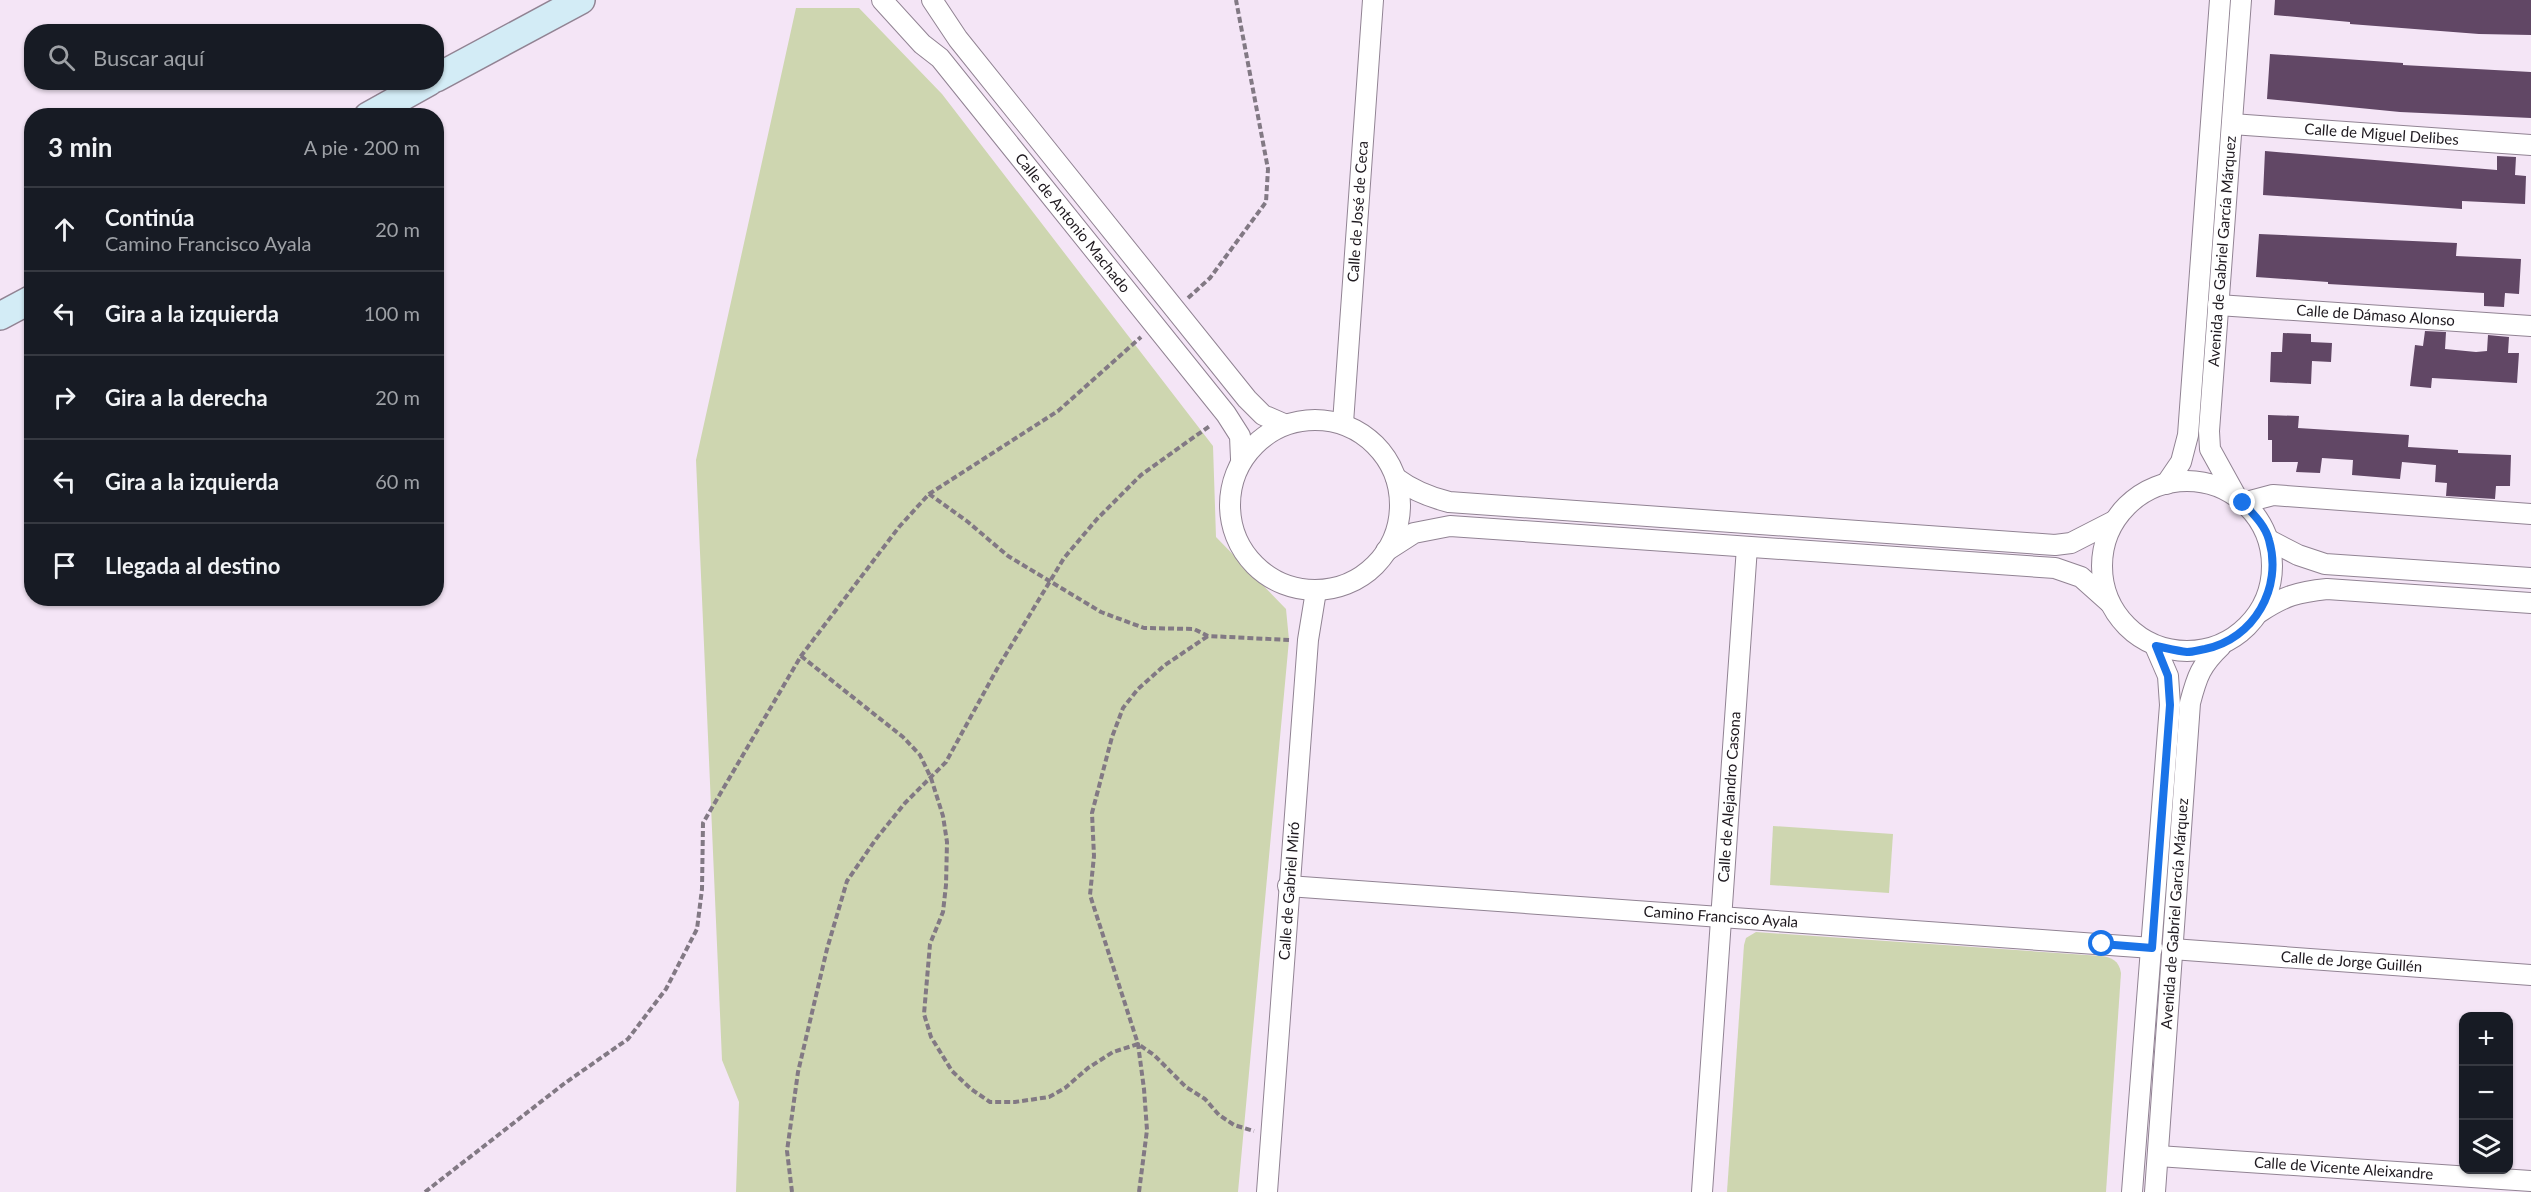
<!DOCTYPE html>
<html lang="es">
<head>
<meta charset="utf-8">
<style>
	:root { --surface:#171b24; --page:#242831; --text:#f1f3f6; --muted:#9ea1a6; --line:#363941 }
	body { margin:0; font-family:Lato,sans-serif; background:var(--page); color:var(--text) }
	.controls { position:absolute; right:18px; bottom:18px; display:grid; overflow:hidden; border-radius:12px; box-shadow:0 2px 4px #0004 }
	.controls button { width:54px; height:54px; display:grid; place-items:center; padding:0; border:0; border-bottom:2px solid var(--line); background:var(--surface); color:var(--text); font:30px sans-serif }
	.stop { position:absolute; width:18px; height:18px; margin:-14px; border:4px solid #1a73e8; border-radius:50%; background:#fff }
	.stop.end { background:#1a73e8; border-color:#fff; box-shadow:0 2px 6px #0008 }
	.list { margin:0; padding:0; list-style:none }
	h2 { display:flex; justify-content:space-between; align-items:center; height:78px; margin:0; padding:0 24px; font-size:26px }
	h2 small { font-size:20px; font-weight:400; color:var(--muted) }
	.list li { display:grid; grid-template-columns:39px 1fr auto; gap:18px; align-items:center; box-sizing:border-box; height:84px; padding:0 24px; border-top:2px solid var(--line) }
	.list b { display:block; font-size:22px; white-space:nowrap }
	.list p { margin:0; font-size:20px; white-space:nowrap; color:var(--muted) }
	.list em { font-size:20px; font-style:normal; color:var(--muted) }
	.icon { flex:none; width:33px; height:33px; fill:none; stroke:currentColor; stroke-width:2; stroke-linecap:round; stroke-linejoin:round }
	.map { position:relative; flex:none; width:2531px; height:1192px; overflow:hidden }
	.search { position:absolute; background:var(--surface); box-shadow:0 2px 4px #0004; left:24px; top:24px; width:420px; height:66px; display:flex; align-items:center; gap:15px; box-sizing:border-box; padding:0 21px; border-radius:24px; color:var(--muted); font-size:22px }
	.panel { position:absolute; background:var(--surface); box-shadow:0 2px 4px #0004; left:24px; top:108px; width:420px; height:498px; border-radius:24px }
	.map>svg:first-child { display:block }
</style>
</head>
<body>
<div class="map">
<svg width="2531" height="1192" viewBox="0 0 2531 1192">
	<rect width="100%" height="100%" fill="#f4e5f6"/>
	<g fill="#ced6b0">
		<polygon points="796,8 859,8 942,94 1213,446 1216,537 1286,609 1289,640 1238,1192 736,1192 739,1102 722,1060 696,460"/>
		<polygon points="1773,826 1893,834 1889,893 1770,885"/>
		<path d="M1756 932 2101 956C2112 957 2119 961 2121 973L2106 1192H1727L1744 945 1746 938Z"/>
	</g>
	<g fill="#614765">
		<polygon points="2275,0 2531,0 2531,35 2479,34 2350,24 2350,22 2274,15"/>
		<polygon points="2270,54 2403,63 2403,65 2531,72 2531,118 2400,112 2267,99"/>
		<polygon points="2265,151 2497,170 2497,156 2516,157 2515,175 2526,176 2525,204 2462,201 2462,209 2263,195"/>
		<polygon points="2259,234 2457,243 2456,256 2521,259 2519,294 2505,293 2504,307 2484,306 2484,293 2328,284 2328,282 2256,277"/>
		<polygon points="2425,331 2446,332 2445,349 2476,352 2487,351 2488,335 2509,337 2508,353 2519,353 2517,383 2432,378 2431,388 2410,386 2415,345 2423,346"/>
		<polygon points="2283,333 2311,334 2311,342 2332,343 2331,362 2312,361 2311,384 2270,382 2271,352 2282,352"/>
		<polygon points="2268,415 2299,416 2298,428 2409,435 2408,447 2458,450 2458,453 2511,455 2510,486 2496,486 2495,499 2446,496 2447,483 2435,482 2436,465 2402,462 2400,479 2352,475 2353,460 2322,458 2320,473 2296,472 2298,462 2272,462 2272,440 2268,440"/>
	</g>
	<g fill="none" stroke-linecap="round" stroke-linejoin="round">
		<g stroke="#918393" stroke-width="22">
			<g id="street">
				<path id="s1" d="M882 0 922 44 940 58 1226 414 1240 436 1241 459"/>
				<polyline points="932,0 958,39 1247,399 1263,415 1284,424"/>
				<path id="s2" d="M2232 124 2531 145"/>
				<path id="s3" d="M2218 305 2531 326"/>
				<circle cx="1315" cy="505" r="85"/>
				<path id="s4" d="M1343 423 1373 0"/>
				<path d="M1396 478C1412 490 1429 497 1449 502L2055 545 2071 543 2114 521"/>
				<circle cx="2187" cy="566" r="85"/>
				<polyline points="2166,484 2181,462 2188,435 2220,0"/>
				<path id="s5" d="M2236 496 2210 449 2209 431 2241 0"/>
				<polyline points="2243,503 2273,495 2531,514"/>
				<polyline points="2269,540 2298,555 2325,564 2531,578"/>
				<polyline points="1386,551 1414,533 1450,526 2055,568 2081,577 2109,602"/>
				<path d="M2260 612C2284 596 2298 592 2327 589L2531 603"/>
				<path id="s6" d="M1288 886 2152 948"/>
				<path id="s7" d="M2172 949 2531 975"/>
				<path id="s8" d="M2158 1156 2531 1181"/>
				<path id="s9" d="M1267 1192 1308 640 1316 591"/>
				<path id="s10" d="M1702 1192 1747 547"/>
				<polyline points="2132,1192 2170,705 2168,676 2155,646"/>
				<path id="s11" d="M2155 1192 2190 703C2197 676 2201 665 2221 646"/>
			</g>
		</g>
		<g stroke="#918393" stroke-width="30">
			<g id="secondary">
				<polyline points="436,78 581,0"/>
				<polyline points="368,116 429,82"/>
				<polyline points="0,316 32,299"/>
			</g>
		</g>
		<g stroke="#827984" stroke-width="4" stroke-dasharray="6 3" stroke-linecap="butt">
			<polyline points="1188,298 1210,278 1266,202 1268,169 1236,0"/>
			<polyline points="929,494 968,522 1008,556 1101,612 1144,628 1194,629 1208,636 1289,640"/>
			<polyline points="801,656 903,737 920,755 931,778 943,816 947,842 946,885 943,912 930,944 924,1014 931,1037 952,1071 971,1089 990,1102 1015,1102 1049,1097 1065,1088 1088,1068 1113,1052 1138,1044 1154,1055 1186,1087 1205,1099 1219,1115 1234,1125 1254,1131"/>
			<polyline points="425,1192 565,1083 628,1039 666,989 697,929 702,889 703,823 801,656 899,527 929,494 1058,411 1141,337"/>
			<polyline points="792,1192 787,1151 798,1072 827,949 847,881 876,839 905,803 946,762 997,669 1064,558 1097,519 1141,475 1211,425"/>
			<polyline points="1139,1192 1147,1130 1144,1089 1138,1044 1090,895 1094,856 1092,813 1112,737 1123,708 1138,689 1165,665 1208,636"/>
		</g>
		<use href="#street" stroke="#fff" stroke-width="20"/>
		<use href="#secondary" stroke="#d3ecf6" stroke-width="27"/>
	</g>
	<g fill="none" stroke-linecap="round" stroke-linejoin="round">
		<path stroke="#1a73e8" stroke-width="8" d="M2102 944 2152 948 2170 705 2168 676 2156 646C2166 648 2177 651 2187 652 2193 652 2199 650 2205 649 2254 639 2283 588 2269 540 2265 525 2253 514 2243 503"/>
	</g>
	<g text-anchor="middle" stroke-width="6" stroke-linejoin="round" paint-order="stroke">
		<g font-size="15" fill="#1e191f" stroke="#f4e5f6">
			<text dy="5" stroke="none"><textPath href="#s2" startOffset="150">Calle de Miguel Delibes</textPath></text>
			<text dy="5" stroke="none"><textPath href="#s4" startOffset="212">Calle de José de Ceca</textPath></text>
			<text dy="5" stroke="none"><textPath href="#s1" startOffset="294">Calle de Antonio Machado</textPath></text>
			<text dy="5" stroke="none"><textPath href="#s5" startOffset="252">Avenida de Gabriel García Márquez</textPath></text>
			<text dy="5" stroke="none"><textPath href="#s3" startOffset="158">Calle de Dámaso Alonso</textPath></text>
			<text dy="5" stroke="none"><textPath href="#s10" startOffset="396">Calle de Alejandro Casona</textPath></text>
			<text dy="5" stroke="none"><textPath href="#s9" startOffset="302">Calle de Gabriel Miró</textPath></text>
			<text dy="5" stroke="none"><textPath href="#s11" startOffset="279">Avenida de Gabriel García Márquez</textPath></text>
			<text dy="5" stroke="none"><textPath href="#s6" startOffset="434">Camino Francisco Ayala</textPath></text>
			<text dy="5" stroke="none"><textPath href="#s7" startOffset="180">Calle de Jorge Guillén</textPath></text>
			<text dy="5" stroke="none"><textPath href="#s8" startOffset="186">Calle de Vicente Aleixandre</textPath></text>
		</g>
	</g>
</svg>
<div class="controls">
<button>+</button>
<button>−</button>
<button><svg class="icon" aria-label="layers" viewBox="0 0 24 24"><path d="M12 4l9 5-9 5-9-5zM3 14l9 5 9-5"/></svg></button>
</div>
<div class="stop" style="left:2102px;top:944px"></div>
<div class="stop end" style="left:2243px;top:503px"></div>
<div class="search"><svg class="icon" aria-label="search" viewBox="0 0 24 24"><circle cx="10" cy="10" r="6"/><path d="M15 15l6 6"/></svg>Buscar aquí</div>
<section class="panel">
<h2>3 min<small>A pie · 200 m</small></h2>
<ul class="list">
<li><svg class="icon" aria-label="ahead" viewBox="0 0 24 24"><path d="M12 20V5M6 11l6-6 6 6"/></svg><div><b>Continúa</b><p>Camino Francisco Ayala</p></div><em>20 m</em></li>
<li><svg class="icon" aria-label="left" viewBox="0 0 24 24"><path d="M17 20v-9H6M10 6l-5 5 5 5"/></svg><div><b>Gira a la izquierda</b></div><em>100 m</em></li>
<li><svg class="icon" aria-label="right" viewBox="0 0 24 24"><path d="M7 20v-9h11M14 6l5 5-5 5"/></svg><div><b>Gira a la derecha</b></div><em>20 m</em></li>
<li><svg class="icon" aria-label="left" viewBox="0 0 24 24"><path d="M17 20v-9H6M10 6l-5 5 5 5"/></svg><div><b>Gira a la izquierda</b></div><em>60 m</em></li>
<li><svg class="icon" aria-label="arrive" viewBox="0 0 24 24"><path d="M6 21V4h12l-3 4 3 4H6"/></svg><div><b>Llegada al destino</b></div></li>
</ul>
</section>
</div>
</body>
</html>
